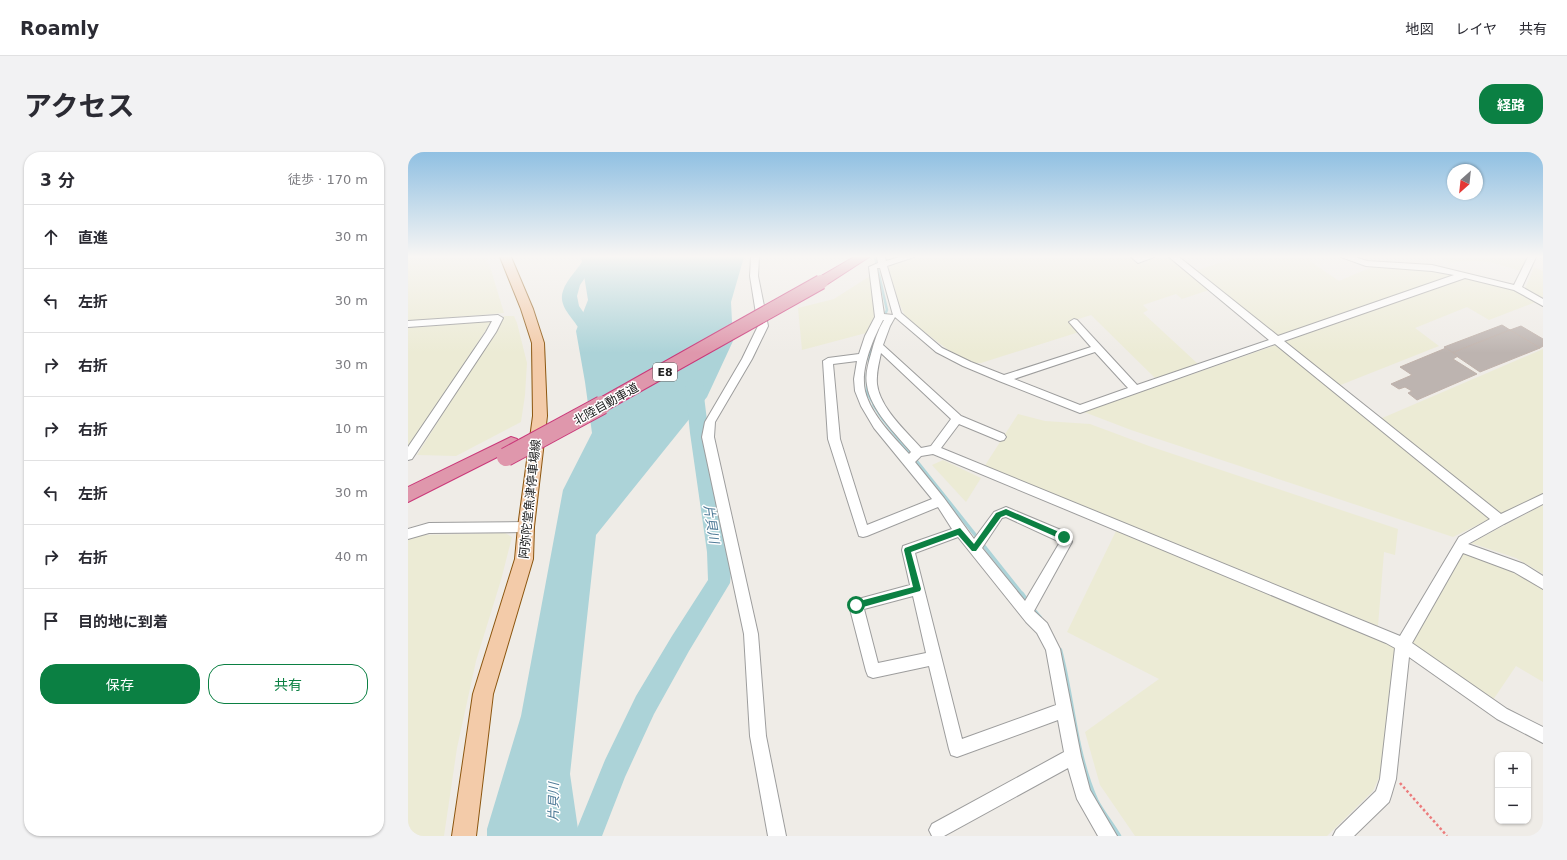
<!DOCTYPE html>
<html lang="ja">
<head>
<meta charset="utf-8">
<style>
	:root { --surface:#fff; --page:#f2f2f3; --text:#2b2b33; --muted:#7c7c81; --line:#e1e1e2; --accent:#0b8043 }
	body { margin:0; font-family:"DejaVu Sans","Noto Sans JP",sans-serif; background:var(--page); color:var(--text) }
	.controls { position:absolute; right:12px; bottom:12px; display:grid; overflow:hidden; border-radius:8px; box-shadow:0 1px 3px #0004 }
	.controls button { width:36px; height:36px; display:grid; place-items:center; padding:0; border:0; border-bottom:1px solid var(--line); background:var(--surface); color:var(--text); font:20px sans-serif }
	.compass { position:absolute; left:1039px; top:12px; width:36px; height:36px; border-radius:50%; background:var(--surface); box-shadow:0 1px 3px #0004; rotate:207deg }
	.stop { position:absolute; width:12px; height:12px; margin:-9px; border:3px solid #0b8043; border-radius:50%; background:#fff }
	.stop.end { background:#0b8043; border-color:#fff; box-shadow:0 1px 4px #0008 }
	.list { margin:0; padding:0; list-style:none }
	h2 { display:flex; justify-content:space-between; align-items:center; height:52px; margin:0; padding:0 16px; font-size:17px }
	h2 small { font-size:13px; font-weight:400; color:var(--muted) }
	.list li { display:grid; grid-template-columns:26px 1fr auto; gap:12px; align-items:center; box-sizing:border-box; height:64px; padding:0 16px; border-top:1px solid var(--line) }
	.list b { display:block; font-size:15px; white-space:nowrap }
	.list em { font-size:13px; font-style:normal; color:var(--muted) }
	.actions { display:flex; gap:8px; padding:12px 16px }
	.actions a { flex:1; padding:9px 0; border:1px solid var(--accent); border-radius:16px; text-align:center; font-size:14px; color:var(--accent) }
	.actions .main { background:var(--accent); color:#fff }
	.icon { flex:none; width:22px; height:22px; fill:none; stroke:currentColor; stroke-width:2; stroke-linecap:round; stroke-linejoin:round }
	.map { position:relative; flex:none; width:1135px; height:684px; overflow:hidden; border-radius:16px }
	header { display:flex; align-items:center; gap:24px; box-sizing:border-box; height:56px; padding:0 20px; background:var(--surface); border-bottom:1px solid var(--line) }
	header strong { font-size:19px }
	nav { display:flex; gap:22px; margin-inline-start:auto; font-size:14px }
	.intro { display:flex; align-items:center; justify-content:space-between; box-sizing:border-box; height:96px; padding:0 24px }
	h1 { margin:0; font-size:28px }
	.button { padding:10px 18px; border-radius:16px; background:var(--accent); color:#fff; font-size:14px; font-weight:700 }
	main { display:flex; gap:24px; padding:0 24px }
	aside { flex:1; background:var(--surface); border-radius:16px; box-shadow:0 1px 3px #0004 }
	.map>svg:first-child { display:block }
</style>
</head>
<body>
<header>
<strong>Roamly</strong>
<nav><a>地図</a><a>レイヤ</a><a>共有</a></nav>
</header>
<div class="intro"><h1>アクセス</h1><a class="button">経路</a></div>
<main>
<aside>
<h2>3 分<small>徒歩 · 170 m</small></h2>
<ul class="list">
<li><svg class="icon" aria-label="ahead" viewBox="0 0 24 24"><path d="M12 20V5M6 11l6-6 6 6"/></svg><div><b>直進</b></div><em>30 m</em></li>
<li><svg class="icon" aria-label="left" viewBox="0 0 24 24"><path d="M17 20v-9H6M10 6l-5 5 5 5"/></svg><div><b>左折</b></div><em>30 m</em></li>
<li><svg class="icon" aria-label="right" viewBox="0 0 24 24"><path d="M7 20v-9h11M14 6l5 5-5 5"/></svg><div><b>右折</b></div><em>30 m</em></li>
<li><svg class="icon" aria-label="right" viewBox="0 0 24 24"><path d="M7 20v-9h11M14 6l5 5-5 5"/></svg><div><b>右折</b></div><em>10 m</em></li>
<li><svg class="icon" aria-label="left" viewBox="0 0 24 24"><path d="M17 20v-9H6M10 6l-5 5 5 5"/></svg><div><b>左折</b></div><em>30 m</em></li>
<li><svg class="icon" aria-label="right" viewBox="0 0 24 24"><path d="M7 20v-9h11M14 6l5 5-5 5"/></svg><div><b>右折</b></div><em>40 m</em></li>
<li><svg class="icon" aria-label="arrive" viewBox="0 0 24 24"><path d="M6 21V4h12l-3 4 3 4H6"/></svg><div><b>目的地に到着</b></div></li>
</ul>
<div class="actions"><a class="main">保存</a><a>共有</a></div>
</aside>
<div class="map">
<svg width="1135" height="684" viewBox="0 0 1135 684">
	<rect width="100%" height="100%" fill="#efece7"/>
	<g fill="#ecebd5">
		<polygon points="0,105 78,105 83,118 96,161 0,169"/>
		<polygon points="511,105 722,105 730,112 752,105 761,105 801,138 774,147 768,142 735,153 740,158 735,161 790,212 748,227 683,163 661,170 671,180 573,211 564,211 547,203 498,166 491,151 480,115 483,113"/>
		<polygon points="831,105 908,105 902,109 931,129 966,114 1020,118 1047,124 869,185 786,119"/>
		<polygon points="1030,105 1119,105 1113,119 1083,110 1056,109 1040,111"/>
		<polygon points="1126,115 1135,119 1135,146 1117,137"/>
		<polygon points="462,124 467,164 458,181 394,198 390,156 426,147"/>
		<polygon points="1058,125 1104,136 1128,150 1081,168 1059,155 1007,176 1031,194 930,234 876,189"/>
		<polygon points="96,164 106,164 109,171 119,211 117,243 113,270 48,304 9,303"/>
		<polygon points="84,169 0,296 0,176"/>
		<polygon points="868,193 1082,367 1045,385 723,278 676,260"/>
		<polygon points="1135,197 1135,342 1095,363 1090,361 972,267"/>
		<polygon points="610,262 637,269 682,272 741,294 990,377 987,403 976,400 970,474 576,315"/>
		<polygon points="535,308 573,326 558,350 524,313"/>
		<polygon points="1135,353 1135,422 1108,406 1063,391"/>
		<polygon points="708,379 980,490 988,497 973,621 965,639 919,684 727,684 692,633 677,580 751,527 659,480"/>
		<polygon points="97,381 104,385 93,428 68,509 49,596 36,684 0,684 0,387 15,383"/>
		<polygon points="1055,400 1109,420 1135,436 1135,530 1108,514 1085,548 1002,493"/>
	</g>
	<polygon fill="#acd3d8" points="173,105 336,105 323,150 325,189 299,245 188,383 162,622 171,684 79,684 79,677 113,564 155,338 184,281 177,230 168,179 180,148"/>
	<g fill="none" stroke-linecap="round" stroke-linejoin="round">
		<g stroke="#acd3d8" stroke-width="2.5">
			<polyline points="461,209 465,190 479,158 467,105"/>
			<polyline points="459,221 459,241 467,254"/>
		</g>
		<polyline stroke="#acd3d8" stroke-width="3.5" points="466,253 475,267 615,443"/>
		<g stroke="#acd3d8" stroke-width="4.5">
			<polyline points="614,442 620,450"/>
			<polyline points="623,455 632,466"/>
			<path d="M652 498C665 547 667 601 688 648 694 660 704 672 711 684"/>
		</g>
		<g fill="#acd3d8" fill-rule="evenodd">
			<path d="M177 105H191L172 133 169 144 171 154 185 174 193 191 191 195 185 196 179 195C175 189 174 181 170 175 163 164 150 153 155 139 159 126 171 117 177 105Z"/>
			<path d="M286 227 292 229 295 233C299 277 307 320 315 364 318 385 325 410 322 431L281 499 246 562 217 625 194 684H166L197 608 228 544 264 484 300 428 299 400 282 281 277 233 280 229Z"/>
		</g>
	</g>
	<g fill="#bdb4b0" stroke="#c0b2ab">
		<polygon points="1094,173 1102,178 1044,201 1036,195"/>
		<polygon points="1113,174 1135,187 1135,194 1132,196 1102,178"/>
		<polygon points="1102,178 1132,196 1072,220 1044,201"/>
		<polygon points="1038,196 1050,204 1045,207 1069,222 1009,248 1000,241 1004,239 997,235 991,237 983,232 1004,223 992,215"/>
	</g>
	<g fill="none" stroke-linecap="round" stroke-linejoin="round">
		<g stroke="#9d9d9d" stroke-width="2">
			<g id="minor">
				<polygon points="343,105 351,105 350,124 360,174 344,207 307,270 306,285 350,482 358,584 378,684 360,684 342,584 336,482 294,285 297,270 334,207 350,174 342,124"/>
				<path d="M469 105H477L478 109 491 105H506L479 114 493 161 534 196 563 210 596 223 683 195 661 170 666 167 669 168 729 233 861 188 761 105H771L870 184 1046 123 1024 119 958 114 933 105H947L959 109 1024 113 1106 133 1120 105H1128L1114 135 1135 147V154L1106 138 1057 126 876 189 1093 362 1135 342V352L1096 372 1060 392 1116 412 1135 424V437L1106 420 1055 401 1004 491 1099 557 1135 575V591L1089 567 1001 505 988 627 983 644 981 650 946 684H925L928 678 968 639 972 627 987 496 978 491 525 302 513 304 507 310 536 346 566 387 586 360 598 355 660 381 664 390 626 459 639 471 652 497 673 604 682 638 709 684H690L669 647 660 616 536 684H524L521 678 524 672 656 600 650 568 549 605 543 603 541 597 521 514 465 526 460 524 458 519 441 453 443 449 502 433 494 398 495 394 544 377 530 355 459 384 455 385 451 384 420 287 415 209 420 206 451 202 457 184 467 165 461 115 470 111ZM469 116H472L485 163 476 162ZM487 165 528 200 555 214 591 229 672 261 867 192 1082 367 1051 385 992 484 533 296 551 272 592 289 596 288 598 285 596 282 553 264 475 193 482 174ZM475 168H476C470 178 466 190 463 202 460 212 457 223 459 233 462 257 488 282 503 300L501 302C485 284 463 263 457 239 452 217 465 187 475 168ZM687 200 720 236 672 253 606 227ZM473 201 543 267 523 294 513 296C497 278 472 256 469 232 468 221 471 211 473 201ZM449 209 446 227 447 239 453 254 466 276 524 347 459 373 432 287 425 212ZM598 365 652 390 617 449 574 396 594 366ZM550 385 618 470 629 481 638 498 648 553 554 587 507 401ZM505 444 518 501 470 511 456 457Z"/>
				<polygon points="723,105 746,105 730,111"/>
				<polygon points="90,163 95,166 88,180 4,307 0,308 0,295 78,180 84,169 0,175 0,169"/>
				<polygon points="118,370 122,371 124,375 122,379 118,380 21,381 0,387 0,377 21,371"/>
			</g>
		</g>
		<g stroke="#8c560f" stroke-width="2">
			<polygon id="major" points="92,105 103,105 125,157 136,191 139,264 126,375 125,407 85,542 68,684 44,684 65,542 107,407 110,375 125,264 124,191 113,157"/>
		</g>
		<g stroke="#ca3879" stroke-width="2">
			<g id="highway">
				<polygon points="446,105 461,105 418,133 408,133 406,130 408,127"/>
				<polygon points="103,285 109,287 111,291 109,295 0,350 0,335"/>
			</g>
		</g>
		<polyline stroke="#ec7b7c" stroke-width="2.5" stroke-dasharray="2.5 2.5" stroke-linecap="butt" points="992,631 1039,684"/>
		<use href="#minor" fill="#fff" fill-rule="evenodd"/>
		<use href="#major" fill="#f3cba9" fill-rule="evenodd"/>
		<use href="#highway" fill="#df97ac" fill-rule="evenodd"/>
		<g stroke="#ca3879" stroke-width="16" stroke-linecap="butt">
			<polyline id="highway-bridge-far1" points="192,254 413,130"/>
		</g>
		<g stroke="#ca3879" stroke-width="20" stroke-linecap="butt">
			<polyline id="highway-bridge" points="98,305 194,253"/>
		</g>
		<use href="#highway-bridge-far1" stroke="#df97ac" stroke-width="14"/>
		<use href="#highway-bridge" stroke="#df97ac" stroke-width="18"/>
	</g>
	<linearGradient id="sky" x2="0" y2="1"><stop stop-color="#90c0e2"/><stop offset="0.52" stop-color="#f8f6f4"/><stop offset="1" stop-color="#f8f6f4" stop-opacity="0"/></linearGradient>
	<rect width="1135" height="201" fill="url(#sky)"/>
	<polygon fill="#0b8043" points="598,357 658,383 659,385 658,387 653,387 598,363 593,365 568,399 564,399 550,383 503,400 513,437 512,439 448,457 445,456 445,451 448,450 505,435 496,398 497,396 552,376 566,392 588,361"/>
	<g text-anchor="middle" stroke-width="3" stroke-linejoin="round" paint-order="stroke">
		<rect fill="#fff" stroke="#636363" stroke-width="1" x="245" y="211" width="24" height="18" rx="3"/>
		<g font-size="11" font-weight="bold" fill="#202020">
			<text x="257" y="224">E8</text>
		</g>
		<g font-size="12" fill="#202020" stroke="#fff">
			<text transform="translate(198 252) rotate(-29)" y="4">北陸自動車道</text>
			<text transform="translate(122 347) rotate(-84)" y="4">阿弥陀堂魚津停車場線</text>
		</g>
		<g font-size="13" font-style="italic" fill="#4e7a97" stroke="#fff">
			<text transform="translate(304 372) rotate(81)" y="5">片貝川</text>
			<text transform="translate(145 650) rotate(-89)" y="5">片貝川</text>
		</g>
	</g>
</svg>
<div class="controls">
<button>+</button>
<button>−</button>
</div>
<svg class="compass" viewBox="-18 -18 36 36"><path d="M0-13l5 13h-10z" fill="#e53935"/><path d="M0 13l5-13h-10z" fill="#7c7c81"/></svg>
<div class="stop" style="left:448px;top:453px"></div>
<div class="stop end" style="left:656px;top:385px"></div>
</div>
</main>
</body>
</html>
